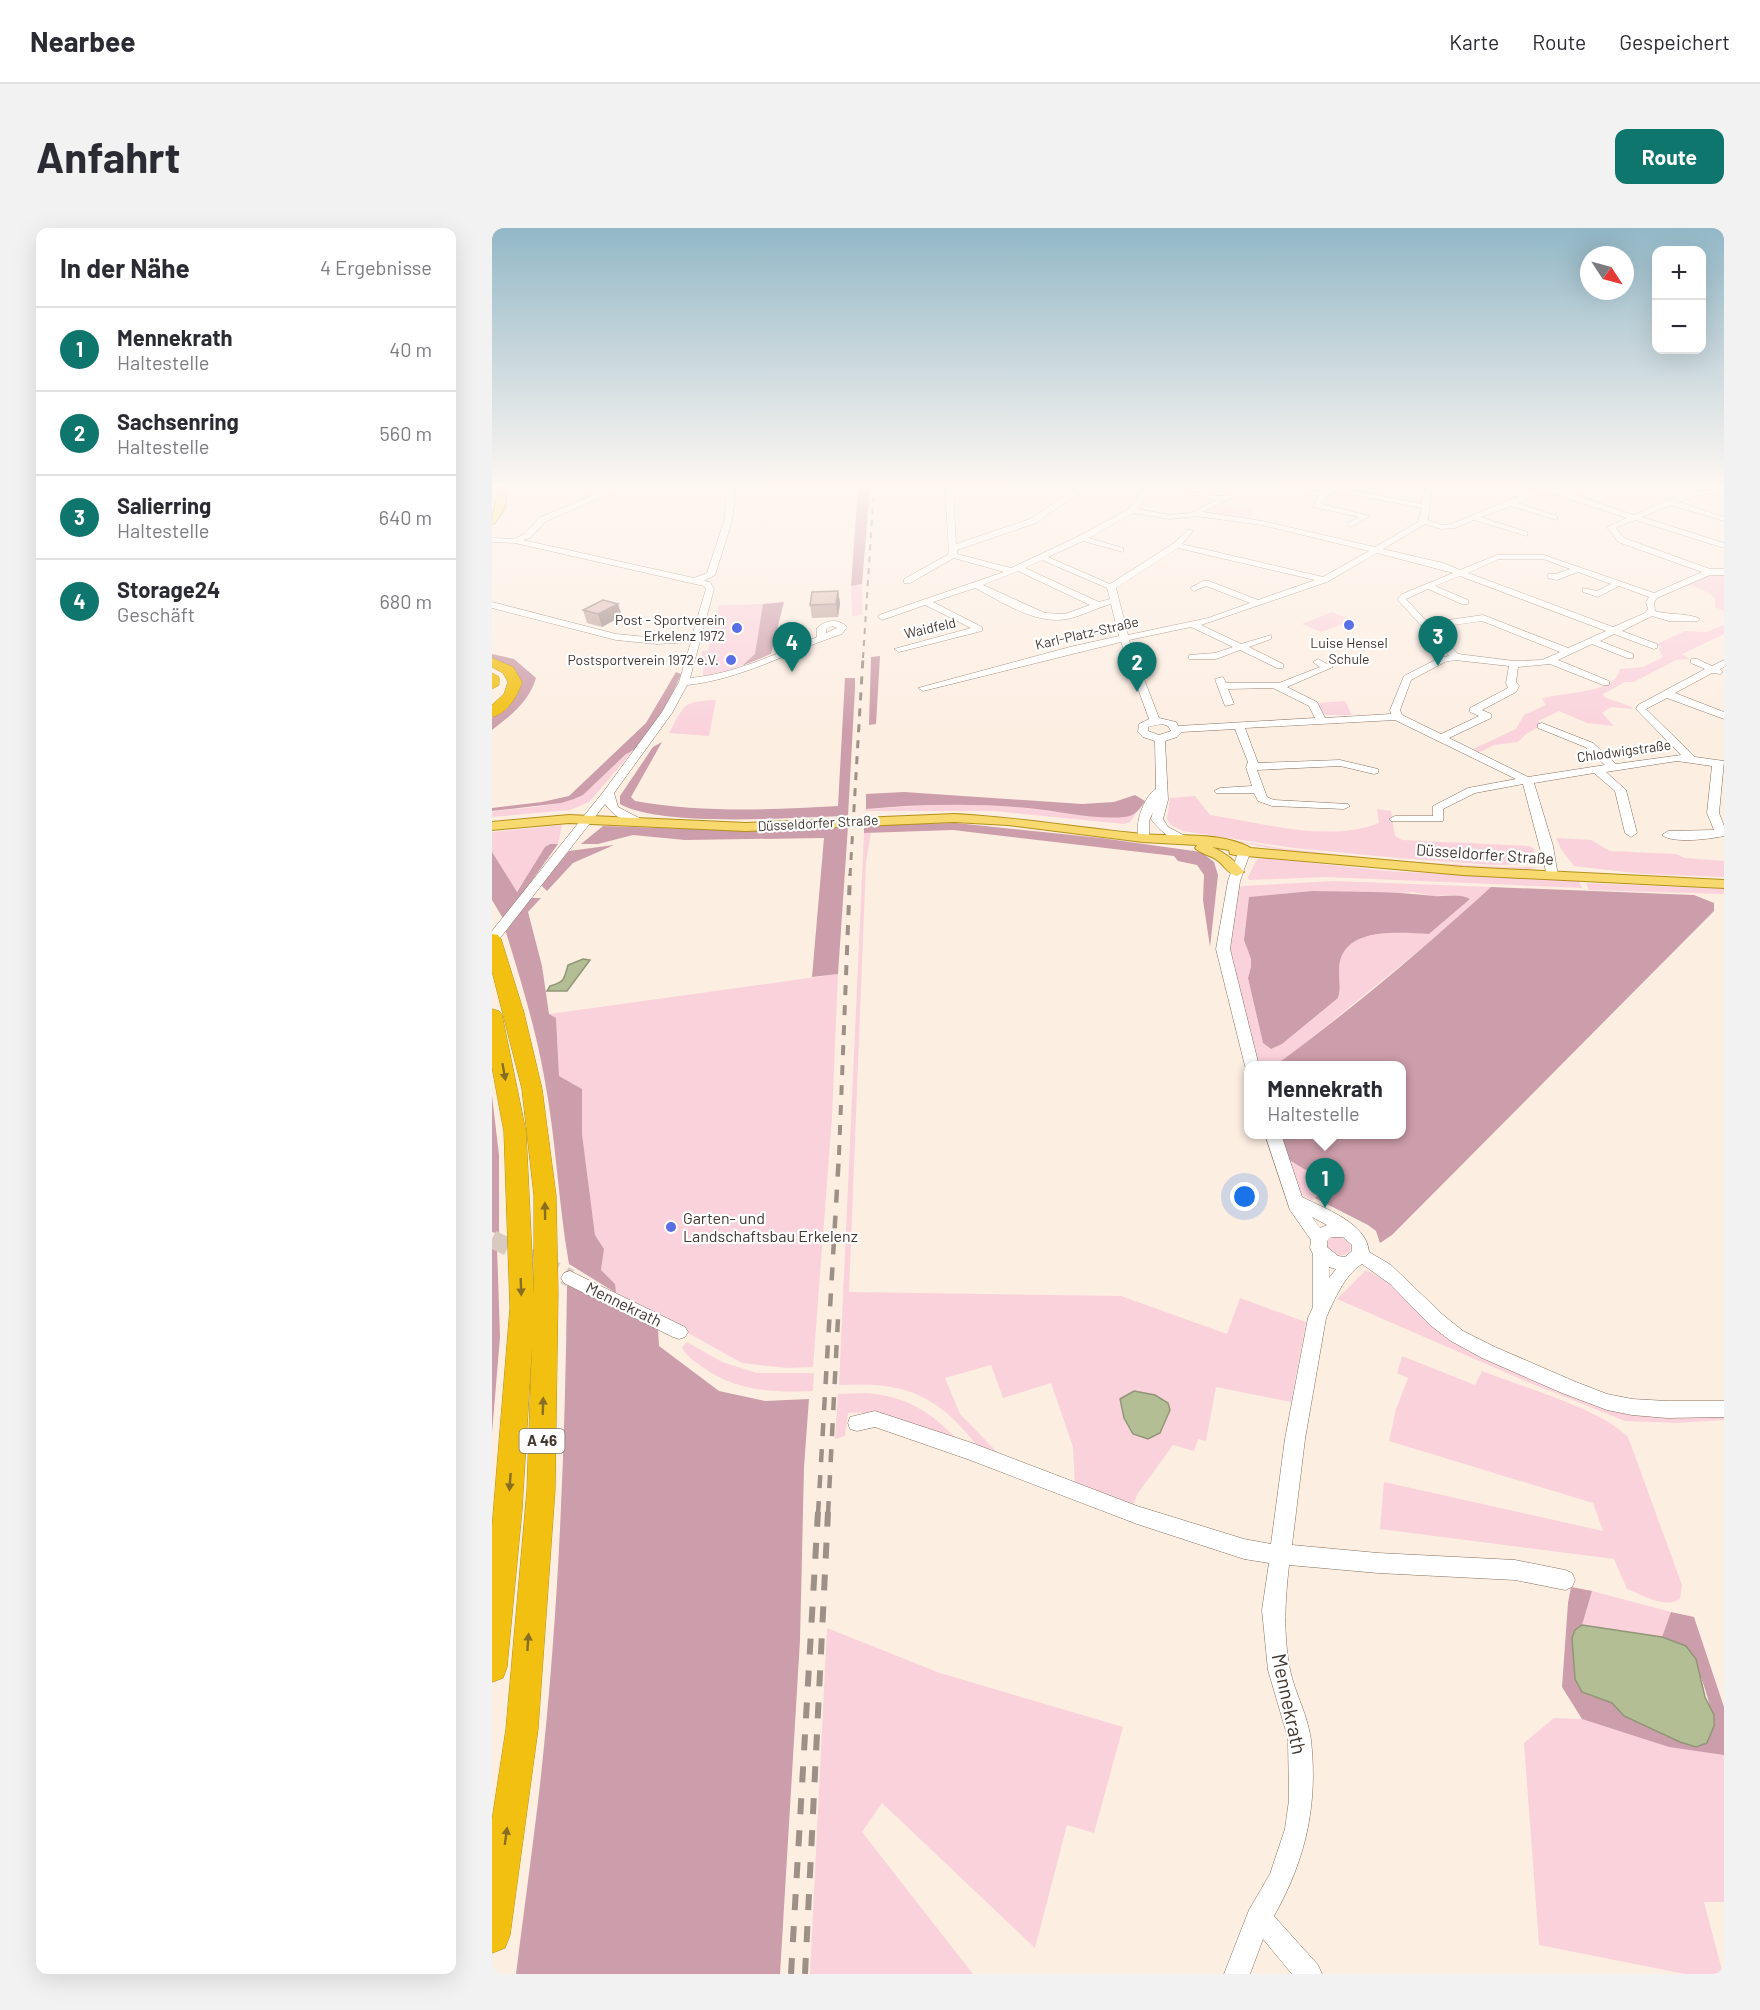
<!DOCTYPE html>
<html lang="de">
<head>
<meta charset="utf-8">
<style>
	:root { --surface:#fff; --page:#f2f2f3; --text:#2b2b33; --muted:#7c7c81; --line:#e1e1e2; --accent:#0f766e }
	body { margin:0; font-family:Barlow,sans-serif; background:var(--page); color:var(--text) }
	.controls { position:absolute; right:18px; top:18px; display:grid; overflow:hidden; border-radius:12px; box-shadow:0 6px 24px #0002 }
	.controls button { width:54px; height:54px; display:grid; place-items:center; padding:0; border:0; border-bottom:2px solid var(--line); background:var(--surface); color:var(--text); font:30px sans-serif }
	.compass { position:absolute; left:1088px; top:18px; width:54px; height:54px; border-radius:50%; background:var(--surface); box-shadow:0 6px 24px #0002; rotate:126deg }
	.you { position:absolute; left:753px; top:969px; width:21px; height:21px; margin:-15px; border:4px solid #fff; border-radius:50%; background:#1a73e8; box-shadow:0 0 0 9px #1a73e833 }
	.badge { display:grid; place-items:center; width:39px; height:39px; border-radius:50%; background:var(--accent); color:#fff; font-size:20px; font-weight:700 }
	.pin { position:absolute; translate:-50% -50px; filter:drop-shadow(0 2px 3px #0008) }
	.pin::after { content:''; position:absolute; top:32px; width:21px; height:18px; background:inherit; clip-path:polygon(0 0,100% 0,50% 100%) }
	.popup { position:absolute; left:752px; top:833px; width:162px; height:78px; box-sizing:border-box; display:grid; place-content:center; border-radius:12px; background:var(--surface); filter:drop-shadow(0 2px 4px #0005); font-size:20px; white-space:nowrap; color:var(--muted) }
	.popup b { font-size:22px; color:var(--text) }
	.popup::after { content:''; position:absolute; left:50%; top:100%; margin-left:-12px; border:12px solid transparent; border-top-color:var(--surface) }
	.list { margin:0; padding:0; list-style:none }
	h2 { display:flex; justify-content:space-between; align-items:center; height:78px; margin:0; padding:0 24px; font-size:26px }
	h2 small { font-size:20px; font-weight:400; color:var(--muted) }
	.list li { display:grid; grid-template-columns:39px 1fr auto; gap:18px; align-items:center; box-sizing:border-box; height:84px; padding:0 24px; border-top:2px solid var(--line) }
	.list b { display:block; font-size:22px; white-space:nowrap }
	.list p { margin:0; font-size:20px; white-space:nowrap; color:var(--muted) }
	.list em { font-size:20px; font-style:normal; color:var(--muted) }
	.map { position:relative; flex:none; width:1232px; height:1746px; overflow:hidden; border-radius:12px }
	header { display:flex; align-items:center; gap:36px; box-sizing:border-box; height:84px; padding:0 30px; background:var(--surface); border-bottom:2px solid var(--line) }
	header strong { font-size:28px }
	nav { display:flex; gap:33px; margin-inline-start:auto; font-size:21px }
	.intro { display:flex; align-items:center; justify-content:space-between; box-sizing:border-box; height:144px; padding:0 36px }
	h1 { margin:0; font-size:42px }
	.button { padding:15px 27px; border-radius:12px; background:var(--accent); color:#fff; font-size:21px; font-weight:700 }
	main { display:flex; gap:36px; padding:0 36px }
	aside { flex:1; background:var(--surface); border-radius:12px; box-shadow:0 6px 24px #0002 }
	.map>svg:first-child { display:block }
</style>
</head>
<body>
<header>
<strong>Nearbee</strong>
<nav><a>Karte</a><a>Route</a><a>Gespeichert</a></nav>
</header>
<div class="intro"><h1>Anfahrt</h1><a class="button">Route</a></div>
<main>
<aside>
<h2>In der Nähe<small>4 Ergebnisse</small></h2>
<ul class="list">
<li><span class="badge">1</span><div><b>Mennekrath</b><p>Haltestelle</p></div><em>40 m</em></li>
<li><span class="badge">2</span><div><b>Sachsenring</b><p>Haltestelle</p></div><em>560 m</em></li>
<li><span class="badge">3</span><div><b>Salierring</b><p>Haltestelle</p></div><em>640 m</em></li>
<li><span class="badge">4</span><div><b>Storage24</b><p>Geschäft</p></div><em>680 m</em></li>
</ul>
</aside>
<div class="map">
<svg width="1232" height="1746" viewBox="0 0 1232 1746">
	<rect width="100%" height="100%" fill="#fdeee2"/>
	<g fill="#fad2dc" fill-rule="evenodd">
		<polygon points="727,276 762,282 757,290 714,285"/>
		<polygon points="1232,347 1232,383 1223,379 1223,370 1215,364 1196,357 1218,348"/>
		<polygon points="370,356 370,387 360,388 359,358"/>
		<path d="M271 376C269 391 268 408 264 423 259 439 226 448 211 448L212 433H208L210 423H216L227 377Z"/>
		<polygon points="840,384 864,394 855,397 851,396 829,404 810,396"/>
		<path d="M1232 397V406L1190 426 1198 431 1184 432 1142 454H1133L1111 466 1112 469 1140 479V481L1119 479 1110 485 1122 498 1095 495 1067 483 1046 493 1052 496 1034 506 1026 514 1002 517 988 524 981 521 1024 501 1032 487 1054 477 1050 471C1070 463 1123 467 1128 441L1151 439 1171 429 1167 422 1169 419 1163 417 1193 403 1214 404Z"/>
		<path d="M224 472 217 508 177 505C194 475 189 474 224 472Z"/>
		<polygon points="853,473 860,487 830,487 825,475"/>
		<path d="M141 523 97 574 78 582 0 589V584C30 579 64 580 91 567L134 526Z"/>
		<path d="M703 568 718 587C771 595 837 615 887 595L885 581 899 583 903 608 910 612 1038 618 1042 621 1041 636 1002 637 906 630 802 620 691 603 679 597 675 591 678 570Z"/>
		<path d="M459 576C486 577 512 577 539 580 569 583 618 596 645 584L638 594 632 596 502 583H373L374 581Z"/>
		<polygon points="70,597 66,616 58,616 24,664 0,624 0,604"/>
		<path d="M372 605H379L374 634 357 1064 629 1068 735 1106 748 1070 814 1094 799 1174 724 1159 714 1213 706 1211 702 1223 681 1217 646 1265 640 1279 583 1257 581 1219 559 1155 511 1170 499 1137 453 1150 468 1186 506 1225 490 1224C448 1168 416 1153 347 1157Z"/>
		<polygon points="1064,610 1099,612 1118,623 1184,626 1193,630 1232,633 1232,649 1151,646 1082,638 1069,621"/>
		<path d="M741 612 787 620 907 633 1011 639H1045L1034 642C944 638 850 635 762 617 755 615 745 615 741 612Z"/>
		<polygon points="774,630 896,643 1087,653 1090,660 835,649 757,652 756,649 765,631"/>
		<path d="M842 653 999 659 946 707 811 817 782 838 766 837 737 736V711L744 661 751 658ZM820 663 898 666 920 664 941 668 962 667 978 671 937 706C911 705 857 698 848 733 845 745 850 758 846 770L790 816 779 821 771 815 756 750 759 739V731L752 712 757 669Z"/>
		<polygon points="1094,655 1232,661 1232,666 1097,662"/>
		<polygon points="346,746 340,889 321,1139 295,1140 250,1135 124,1065 122,1056 109,1042 112,1021 103,1007 90,906 90,861 67,848 64,790 57,786"/>
		<polygon points="794,930 817,944 842,947 820,973 809,966"/>
		<path d="M842 1009C850 1009 857 1012 859 1020L857 1026 845 1028 835 1021 836 1012Z"/>
		<polygon points="874,1042 895,1053 936,1093 1073,1163 1232,1189 1232,1192 1185,1195 1133,1193 1031,1152 845,1071"/>
		<path d="M195 1114 230 1134 265 1145H322L321 1163C281 1165 242 1163 209 1138 202 1133 193 1127 190 1119Z"/>
		<path d="M910 1128 983 1157 990 1143C1030 1159 1107 1180 1136 1209L1190 1357 1188 1371C1173 1381 1151 1367 1135 1361L1122 1331 888 1301 892 1254 1111 1303 1101 1275 897 1213 904 1181 916 1150 905 1145Z"/>
		<path d="M374 1165C417 1169 437 1183 466 1212 430 1199 395 1182 356 1185L353 1208 343 1211 346 1166Z"/>
		<polygon points="1100,1363 1179,1384 1170,1409 1090,1397"/>
		<polygon points="335,1400 448,1445 631,1499 602,1605 575,1597 543,1720 390,1575 370,1604 481,1746 318,1746"/>
		<polygon points="1062,1490 1090,1491 1232,1526 1232,1674 1212,1674 1231,1746 1193,1746 1047,1717 1032,1515"/>
	</g>
	<g fill="#cc9daa">
		<polygon points="366,260 378,260 370,356 359,358"/>
		<polygon points="292,374 279,426 250,438 263,426 271,376"/>
		<path d="M0 426 22 431 44 450C37 474 19 487 0 502V490L20 474 29 456 23 442 0 431Z"/>
		<polygon points="388,428 384,496 377,497 379,429"/>
		<path d="M184 444 189 446C180 468 157 518 134 526L91 567 82 571 69 575 0 583V580L50 574 77 568 154 495Z"/>
		<path d="M353 450H363V460L356 588C303 589 171 600 128 576V568L161 519 170 514 139 569 143 573C211 585 278 582 346 578Z"/>
		<path d="M412 564 590 576 622 574 643 567 653 573C648 581 643 588 633 589 601 592 568 583 536 580 482 575 428 576 374 581V566Z"/>
		<polygon points="464,595 609,610 709,624 722,634 726,647 718,719 711,672 712,647 705,637 686,633 682,628 461,602 372,605 372,597"/>
		<polygon points="111,598 256,603 356,598 346,746 320,749 332,610 193,612 141,607 106,616 89,616"/>
		<polygon points="58,616 66,616 12,692 0,672 0,624 25,664 53,619"/>
		<polygon points="122,617 81,635 55,663 49,657 77,623"/>
		<path d="M999 659 1202 667 1222 675V683L900 1007 888 1015 884 1003 876 997 823 970 842 947 817 944 794 930 787 907 910 906V838H782C857 784 931 721 999 659Z"/>
		<path d="M820 663C860 664 902 663 942 668 954 669 967 665 978 671L937 706C911 705 857 698 848 733 845 745 850 758 846 770L790 816 779 821 771 815 756 750 759 739V731L752 712 757 669Z"/>
		<path d="M39 670H49L36 684 50 738 57 786 64 790 67 848 90 861V906L103 1007 112 1021 109 1042 123 1056 124 1065 77 1036C66 973 64 910 52 848 43 798 28 750 13 701Z"/>
		<polygon points="0,868 7,927 7,1006 0,1004"/>
		<polygon points="0,1017 5,1019 8,1109 0,1205"/>
		<path d="M75 1057 166 1100 167 1118 227 1163 273 1173 317 1171 312 1239 308 1412 288 1746H24C31 1689 39 1632 46 1574 66 1403 73 1229 75 1057Z"/>
		<path d="M1079 1359 1100 1363 1090 1397 1083 1402 1097 1467 1120 1475 1132 1488 1204 1519 1222 1498C1222 1485 1203 1424 1193 1418 1186 1414 1177 1412 1170 1409L1179 1384 1202 1389 1232 1479V1527L1177 1519 1090 1491 1070 1459 1076 1375Z"/>
	</g>
	<g fill="#b3be95" stroke="#919677" stroke-width="1.5">
		<path d="M91 731 98 732 75 763H55L58 758C72 754 72 752 76 737Z"/>
		<polygon points="642,1163 663,1167 676,1175 678,1182 668,1205 656,1211 641,1206 632,1190 628,1171"/>
		<polygon points="1090,1397 1170,1409 1194,1418 1204,1431 1213,1469 1222,1487 1222,1498 1215,1515 1204,1519 1188,1514 1132,1488 1120,1475 1090,1464 1083,1451 1080,1410 1083,1402"/>
	</g>
	<g fill="none" stroke-linecap="round" stroke-linejoin="round">
		<polyline stroke="#d8cabe" stroke-width="18" stroke-dasharray="18 9" stroke-linecap="butt" points="0,1011 78,1050"/>
		<g stroke="#86705e" stroke-width="1">
			<g id="minor">
				<path d="M117 260H128L53 294 38 310 31 312 202 350 215 345 232 293 236 260H244L240 293 223 347 212 353 218 354 222 361 198 450C243 446 283 426 325 409V400C334 392 346 390 355 399L350 406C298 423 251 451 195 457L180 485 122 565 126 579 151 592V596C137 599 121 587 113 576L5 714 0 715V703L112 563 170 484 187 454 199 414 165 416 124 412 0 380V374L124 406 165 410 200 408 214 361 212 358 203 356 23 315 0 314V310L22 311 32 306 47 290ZM340 398 345 400 334 405V401Z"/>
				<path d="M453 260H461L464 316 538 291 585 260H594L544 295 465 322V326L519 340 587 308 637 281 652 260H660L645 281 678 287 698 285 725 272 676 260C694 260 715 269 730 268 739 268 746 260 758 260L711 284 770 293 883 319 926 294 930 280 843 263 835 268 829 276 878 288 859 299 855 297 856 295 867 289 821 279 827 268 796 260H811L830 265 838 260H849L930 276 931 265 935 260H943L939 265 936 292 950 297 959 296 1046 260H1062L1142 287C1172 274 1198 259 1232 263V267L1214 265 1186 274 1232 289V293L1179 277 1150 289 1232 315V320L1143 292 1124 300 1132 310 1218 341H1232V347H1218L1165 370 1162 374 1163 383C1175 387 1199 385 1208 391L1206 393H1177L1160 388 1130 403 1165 416V420L1162 421 1122 406 1108 413 1141 426V430H1135L1100 416 1066 432 1117 453V457H1111L1058 436 1026 439 1024 454 1027 458 1024 464 990 482 999 486V490L957 510 1036 549 1113 537 1093 519 1046 500V496L1050 495 1101 515 1124 536 1189 527 1144 481 1146 477 1213 441 1199 435V431H1205L1220 438 1232 432V439L1228 441 1231 444 1229 446 1220 445 1183 465 1232 484V491L1175 470 1154 481 1203 529 1232 533 1227 585 1232 598V608C1218 611 1181 616 1170 607L1176 603 1222 602 1215 585 1220 538 1185 533 1114 544 1134 562 1145 605 1139 609 1133 605 1123 563 1102 545 1042 555 1061 618 1066 648 1064 651H1056L1031 556 983 565 951 581V593H899L897 591 903 588H941V578L976 560 1024 551 903 492 753 500 766 535 848 532 886 541V545L882 546 848 538 765 542 775 569 782 572 856 576 858 578 852 581 780 578 766 573 762 565H724L722 563 728 560 760 558 754 539 756 534 743 501 690 504 685 509 673 513 676 572 671 591 676 599 701 612 699 614C683 617 668 603 659 591L661 584 657 593V610L651 614 647 612C642 598 651 569 664 561L663 513 651 509 646 504 647 496 657 491 629 414 431 463 426 460 578 419 627 408 619 376C604 380 590 388 575 391 543 397 509 373 483 360L441 374 490 399V403L407 424 402 421 479 400 433 377 390 392 386 389 387 387 512 344 462 330 418 355H412V351L457 326ZM1055 264 1135 290 1115 299 1126 314 1210 344 1162 365 1052 327H1005L968 342 951 335 891 321 933 296 949 301 963 300 982 292 1035 308V304L989 289 1019 278 1065 292V288L1026 275ZM641 285 678 291 704 288 770 297 877 323 831 349 690 316 701 303 697 301 682 315 618 356 556 329 591 313 631 324V320L597 310ZM686 320 823 352 766 372 717 353H711L698 360 702 363 714 358 758 375 716 390 636 407 624 360ZM885 325 961 345 910 366 905 371 957 428 947 430 912 448 898 482 899 486 833 490 825 474 795 459 841 439 826 431 821 434 828 439 787 455H734L731 449 723 451 733 478 742 476 736 461 781 460 817 478 823 490 686 498 684 494 667 490 637 412 699 399 741 419 723 425 697 427V431H724L748 422 785 440H791V436L757 419 779 411V407L749 416 709 397 835 354ZM1007 331H1051L1078 341 1064 346H1056V350L1065 352 1086 344 1119 356 1105 363 1091 360V364L1106 369 1127 358 1157 369 1154 374 1156 381 1153 385 1121 399 976 345ZM550 332 615 360 618 371 607 374 533 340ZM526 343 598 377 573 386 553 385 491 357ZM968 348 1114 403 1076 420 991 387 936 395 914 371 936 361 970 376H976V372L943 358ZM990 393 1068 424 1050 432 1022 433 966 426 941 400ZM963 432 1017 438 1014 455 1016 460 978 480V484L987 488 949 506 910 487 908 482 919 452 953 434ZM670 496 676 498 679 503 667 507 656 503V499Z"/>
				<polygon points="753,618 759,622 748,653 738,721 767,838 756,838 756,842 753,838 724,721 736,653 747,622"/>
				<path d="M773 906H789L810 969C833 981 875 995 877 1024L899 1037 950 1086 971 1103 1003 1119 1084 1154 1115 1166 1140 1171 1175 1173H1232V1189L1175 1190 1140 1187 1115 1182 1070 1165 990 1130 959 1113 938 1097 898 1056 870 1036C853 1046 842 1072 834 1090L813 1211 800 1317 886 1325 1023 1332 1073 1342 1080 1345 1083 1352 1080 1359 1073 1362 1023 1352 886 1345 797 1337C793 1373 791 1406 798 1442 803 1465 816 1488 819 1512 826 1577 814 1631 782 1688L826 1737 830 1746H800L771 1711 758 1746H732L757 1682 778 1646 793 1601 797 1572 796 1510 776 1442 770 1382 777 1335 752 1331 645 1296 478 1232 383 1199 365 1203 358 1201 356 1195 358 1189 383 1183 480 1215 645 1278 752 1311 779 1316 793 1211 816 1090 821 1079V1026L818 1020 819 1012 798 982ZM820 989 835 997 828 1000ZM839 1009H851L860 1017V1023L853 1029 846 1028 835 1019V1013ZM837 1039 844 1041 837 1050Z"/>
				<polygon points="78,1043 193,1099 196,1104 193,1109 187,1111 181,1109 72,1055 69,1050 72,1045"/>
			</g>
		</g>
		<g stroke="#b4901b" stroke-width="2">
			<g id="major">
				<path d="M7 260H15L13 280 3 295 0 296C0 284 5 272 7 260Z"/>
				<path d="M462 586C525 589 587 600 650 606 684 609 728 603 759 620L971 639 1232 652V660L971 647 743 627 738 626 737 622 720 619C733 625 743 632 752 644L745 648C736 646 733 638 725 632 718 627 709 626 703 620L705 617 651 614 516 597 462 594 254 603 77 595 0 602V594L77 587 254 595Z"/>
			</g>
		</g>
		<g stroke="#b4901b" stroke-width="1">
			<g id="highway">
				<path d="M0 430 21 439 30 454C26 468 15 485 0 489V477L12 466 16 454 11 445 0 439Z"/>
				<polygon points="0,445 7,449 7,457 0,461"/>
				<polygon points="0,706 6,707 9,711 32,785 50,861 64,968 66,1065 63,1262 46,1501 18,1707 13,1720 0,1725 0,1592 14,1501 35,1262 40,1117 30,1282 15,1439 11,1450 0,1454 0,1300 18,1080 12,904 0,839 0,781 7,783 10,787 34,904 42,1068 42,968 30,861 0,743"/>
			</g>
		</g>
		<use href="#minor" fill="#fff" fill-rule="evenodd"/>
		<use href="#major" fill="#f7d970" fill-rule="evenodd"/>
		<use href="#highway" fill="#f1c010" fill-rule="evenodd"/>
		<polyline stroke="#9d9086" stroke-width="2" stroke-dasharray="6 6" stroke-linecap="butt" points="371,430 382,260"/>
		<polyline stroke="#9d9086" stroke-width="3" stroke-dasharray="8 8" stroke-linecap="butt" points="358,648 371,429"/>
		<polyline stroke="#9d9086" stroke-width="4" stroke-dasharray="10 10" stroke-linecap="butt" points="347,927 358,646"/>
		<g stroke="#9d9086" stroke-width="4.5" stroke-dasharray="13 13" stroke-linecap="butt">
			<polyline points="326,1286 347,926"/>
			<polyline points="336,1286 346,1090"/>
		</g>
		<g stroke="#9d9086" stroke-width="6" stroke-dasharray="16 16" stroke-linecap="butt">
			<polyline points="299,1746 326,1284"/>
			<polyline points="313,1746 336,1284"/>
		</g>
	</g>
	<g fill="#c0a49f">
		<polygon points="346,363 348,375 346,389 320,390 318,377"/>
		<polygon points="91,382 130,388 110,399 95,395"/>
	</g>
	<g fill="#9c8682">
		<polygon points="346,363 348,375 346,389 344,376"/>
		<polygon points="126,376 130,388 110,399 106,386"/>
	</g>
	<g fill="#dfbfb9" stroke="#9c8682" stroke-width="1.5">
		<polygon points="346,363 344,376 318,377 320,364"/>
		<polygon points="111,372 126,376 106,386 91,382"/>
	</g>
	<defs><path id="oneway-solid" d="M-6-.8H1V-3.2L6.5 0L1 3.2V.8H-6Z" transform="scale(1.5)"/></defs>
	<g fill="#886e23">
		<use href="#oneway-solid" transform="translate(12 844) rotate(80)"/>
		<use href="#oneway-solid" transform="translate(53 983) rotate(-91)"/>
		<use href="#oneway-solid" transform="translate(29 1059) rotate(88)"/>
		<use href="#oneway-solid" transform="translate(51 1178) rotate(-88)"/>
		<use href="#oneway-solid" transform="translate(18 1254) rotate(94)"/>
		<use href="#oneway-solid" transform="translate(36 1414) rotate(-86)"/>
		<use href="#oneway-solid" transform="translate(14 1608) rotate(-82)"/>
	</g>
	<linearGradient id="sky" x2="0" y2="1"><stop stop-color="#93b8c7"/><stop offset="0.51" stop-color="#fef7f2"/><stop offset="1" stop-color="#fef7f2" stop-opacity="0"/></linearGradient>
	<rect width="1232" height="505" fill="url(#sky)"/>
	<g fill="#5a6fe6" stroke="#fff" stroke-width="2">
		<circle cx="857" cy="397" r="6"/>
		<circle cx="245" cy="400" r="6"/>
		<circle cx="239" cy="432" r="6"/>
		<circle cx="179" cy="999" r="6"/>
	</g>
	<g text-anchor="middle" stroke-width="4.5" stroke-linejoin="round" paint-order="stroke">
		<g font-size="14" fill="#423830" stroke="#fff" text-anchor="end">
			<text x="233" y="397">Post - Sportverein<tspan x="233" dy="16">Erkelenz 1972</tspan></text>
			<text x="857" y="420" text-anchor="middle">Luise Hensel<tspan x="857" dy="16">Schule</tspan></text>
			<text x="227" y="437">Postsportverein 1972 e.V.</text>
		</g>
		<g font-size="14" fill="#423830" stroke="#fff">
			<text transform="translate(438 400) rotate(-13)" y="5">Waidfeld</text>
			<text transform="translate(595 405) rotate(-13)" y="5">Karl-Platz-Straße</text>
			<text transform="translate(1132 523) rotate(-8)" y="5">Chlodwigstraße</text>
			<text transform="translate(326 595) rotate(-3)" y="5">Düsseldorfer Straße</text>
		</g>
		<rect fill="#fff" stroke="#7b746e" stroke-width="1.5" x="27.5" y="1201" width="45" height="24" rx="4.5"/>
		<g font-size="15" font-weight="bold" fill="#423830">
			<text x="50" y="1218">A 46</text>
		</g>
		<g font-size="16" fill="#423830" stroke="#fff">
			<text transform="translate(993 626) rotate(4)" y="6">Düsseldorfer Straße</text>
			<text transform="translate(132 1076) rotate(26)" y="6">Mennekrath</text>
		</g>
		<g font-size="16" fill="#423830" stroke="#fff" text-anchor="start">
			<text x="191" y="996">Garten- und<tspan x="191" dy="18">Landschaftsbau Erkelenz</tspan></text>
		</g>
		<g font-size="20" fill="#423830" stroke="#fff">
			<text transform="translate(797 1476) rotate(78)" y="7">Mennekrath</text>
		</g>
	</g>
</svg>
<div class="controls">
<button>+</button>
<button>−</button>
</div>
<svg class="compass" viewBox="-18 -18 36 36"><path d="M0-13l5 13h-10z" fill="#e53935"/><path d="M0 13l5-13h-10z" fill="#7c7c81"/></svg>
<div class="you"></div>
<div class="pin badge" style="left:833px;top:980px">1</div>
<div class="popup"><b>Mennekrath</b>Haltestelle</div>
<div class="pin badge" style="left:645px;top:464px">2</div>
<div class="pin badge" style="left:946px;top:438px">3</div>
<div class="pin badge" style="left:300px;top:444px">4</div>
</div>
</main>
</body>
</html>
